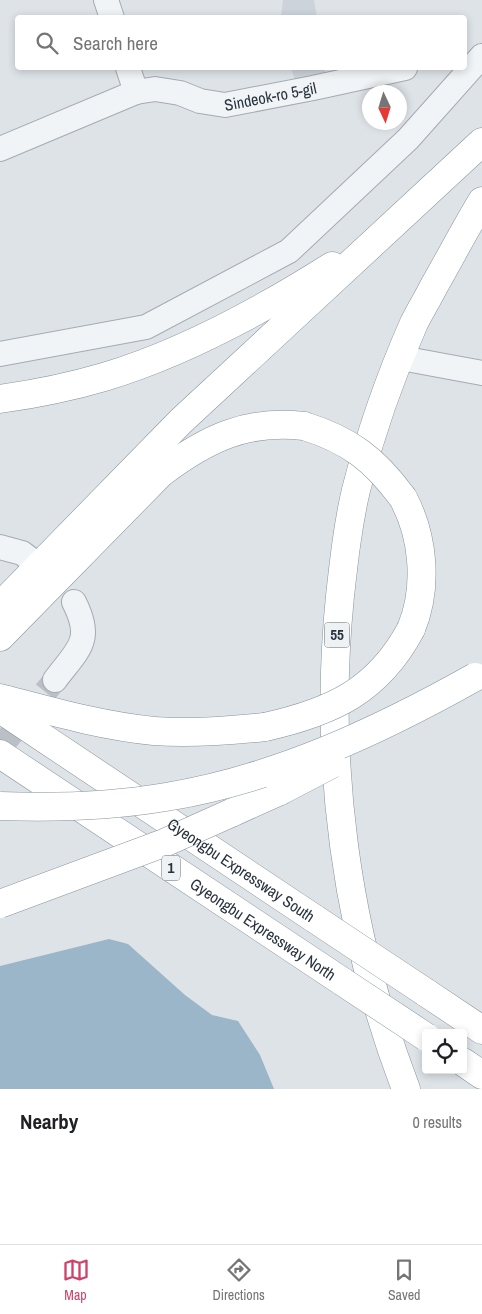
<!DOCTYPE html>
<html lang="en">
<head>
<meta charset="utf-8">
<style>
	:root { --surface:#fff; --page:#f6f6f6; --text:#202124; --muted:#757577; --line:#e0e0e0; --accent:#cc446b }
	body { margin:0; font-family:"Archivo Narrow",sans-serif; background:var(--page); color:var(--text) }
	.controls { position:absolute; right:15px; bottom:15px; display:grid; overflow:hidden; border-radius:5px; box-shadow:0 2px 8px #0003 }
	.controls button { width:45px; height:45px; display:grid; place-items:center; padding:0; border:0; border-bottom:1px solid var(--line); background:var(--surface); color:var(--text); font:25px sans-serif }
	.compass { position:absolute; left:362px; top:85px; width:45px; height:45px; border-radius:50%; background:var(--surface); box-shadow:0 2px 8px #0003; rotate:176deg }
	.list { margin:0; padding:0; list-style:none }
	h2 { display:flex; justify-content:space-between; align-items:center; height:65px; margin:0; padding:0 20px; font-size:21px }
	h2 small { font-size:16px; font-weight:400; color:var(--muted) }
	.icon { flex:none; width:28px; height:28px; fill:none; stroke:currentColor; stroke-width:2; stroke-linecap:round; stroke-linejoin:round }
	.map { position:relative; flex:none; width:482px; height:1089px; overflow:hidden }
	.search { position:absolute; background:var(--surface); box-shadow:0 2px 8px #0003; left:15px; right:15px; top:15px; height:55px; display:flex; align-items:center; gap:12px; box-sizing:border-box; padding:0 18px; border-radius:5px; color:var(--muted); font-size:19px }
	.sheet { height:155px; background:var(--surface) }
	nav { display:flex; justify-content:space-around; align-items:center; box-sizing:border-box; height:70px; border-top:1px solid var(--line); background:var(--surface); font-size:14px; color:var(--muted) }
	nav a { display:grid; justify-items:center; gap:2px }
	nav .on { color:var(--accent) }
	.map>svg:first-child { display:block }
</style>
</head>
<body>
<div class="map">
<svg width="482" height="1089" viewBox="0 0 482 1089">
	<rect width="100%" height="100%" fill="#dee3e8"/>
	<g fill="#cdd3da">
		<polygon points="283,0 314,0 317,17 281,17"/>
		<polygon points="291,68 325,68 327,85 299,91"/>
	</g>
	<polygon fill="#9ab6c8" points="109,939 128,944 185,995 212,1015 238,1021 260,1055 274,1089 0,1089 0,966"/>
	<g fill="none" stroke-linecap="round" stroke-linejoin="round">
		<polyline stroke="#bac0c6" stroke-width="24" stroke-dasharray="24 12" stroke-linecap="butt" points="0,748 55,680"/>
		<g stroke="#a4abb2" stroke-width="26">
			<g id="minor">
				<polyline points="106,0 112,18"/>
				<polyline points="128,68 136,92"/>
				<path id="s1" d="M0 149 136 92 155 89 180 93 200 101 225 105 313 88 405 68"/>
				<polyline points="0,354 146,327 289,251 408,139 482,56"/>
				<polyline points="401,358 482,373"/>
				<polyline points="0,547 22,553 30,559"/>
				<path d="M55 680C78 649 94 641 74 602"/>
			</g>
		</g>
		<g stroke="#86939e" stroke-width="29">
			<g id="highway">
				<path d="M0 399C35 394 70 387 104 377 184 353 261 311 332 266"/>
				<path d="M403 498C424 537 428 588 411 629"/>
				<polyline points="0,606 181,421 482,142"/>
				<path d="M0 637 161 473C206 439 247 419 304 426"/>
				<path d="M0 698C50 711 102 726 154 731 191 734 228 731 265 727"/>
				<path id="s2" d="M0 709 315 919"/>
				<path id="s3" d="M0 754 343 982"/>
				<polyline points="231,813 280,791"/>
				<polyline points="425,992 482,1030"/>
				<polyline points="463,1062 482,1075"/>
				<path d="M406 1089C346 933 323 762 340 596 344 560 348 524 356 490 370 435 391 375 414 323 420 311 428 298 434 286 450 258 465 229 482 201"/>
			</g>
		</g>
		<use href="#minor" stroke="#f1f4f6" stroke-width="24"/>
		<use href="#highway" stroke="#fff" stroke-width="28"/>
		<g stroke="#86939e" stroke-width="29" stroke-linecap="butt">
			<g id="highway-bridge">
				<path d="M304 426C350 440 375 460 403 498"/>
				<path d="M265 727C332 712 378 691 411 629"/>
				<polyline points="280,791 332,764"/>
				<path d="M0 806C55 808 112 806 166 797 276 779 379 731 475 677"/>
				<polyline points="0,904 164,843 231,813"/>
				<polyline points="315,919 425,992"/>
				<polyline points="343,982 426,1037"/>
			</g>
		</g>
		<use href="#highway-bridge" stroke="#fff" stroke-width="28"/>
	</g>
	<g text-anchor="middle" stroke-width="4" stroke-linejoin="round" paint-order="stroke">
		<g fill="#eef2f5" stroke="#636c75" stroke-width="1">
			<rect x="324.5" y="622.5" width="25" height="25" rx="4"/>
			<rect x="162" y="855.5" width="18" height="25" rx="4"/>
		</g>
		<g font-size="15" font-weight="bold" fill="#28333e">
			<text x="337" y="640">55</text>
			<text x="171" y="873">1</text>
		</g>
		<g font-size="16" fill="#28333e" stroke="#eef2f5">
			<text dy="6" stroke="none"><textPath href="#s1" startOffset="285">Sindeok-ro 5-gil</textPath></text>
			<text dy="6" stroke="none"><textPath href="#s2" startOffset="290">Gyeongbu Expressway South</textPath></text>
			<text dy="6" stroke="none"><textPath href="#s3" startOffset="316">Gyeongbu Expressway North</textPath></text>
		</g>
	</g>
</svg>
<div class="controls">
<button><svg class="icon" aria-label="locate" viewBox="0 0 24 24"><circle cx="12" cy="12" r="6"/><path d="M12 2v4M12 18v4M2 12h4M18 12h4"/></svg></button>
</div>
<svg class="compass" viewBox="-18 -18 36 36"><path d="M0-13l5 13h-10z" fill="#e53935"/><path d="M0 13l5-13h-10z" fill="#757577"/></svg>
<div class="search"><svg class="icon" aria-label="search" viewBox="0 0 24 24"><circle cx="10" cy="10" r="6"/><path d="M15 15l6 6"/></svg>Search here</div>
</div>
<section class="sheet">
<h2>Nearby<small>0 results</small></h2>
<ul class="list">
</ul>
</section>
<nav>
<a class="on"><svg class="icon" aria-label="map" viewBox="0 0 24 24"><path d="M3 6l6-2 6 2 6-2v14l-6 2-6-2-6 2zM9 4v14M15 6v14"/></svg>Map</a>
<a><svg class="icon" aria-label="directions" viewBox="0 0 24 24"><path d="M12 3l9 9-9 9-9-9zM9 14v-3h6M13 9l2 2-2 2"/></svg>Directions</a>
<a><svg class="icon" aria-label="saved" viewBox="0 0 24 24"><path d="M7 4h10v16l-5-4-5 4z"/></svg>Saved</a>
</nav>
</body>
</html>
